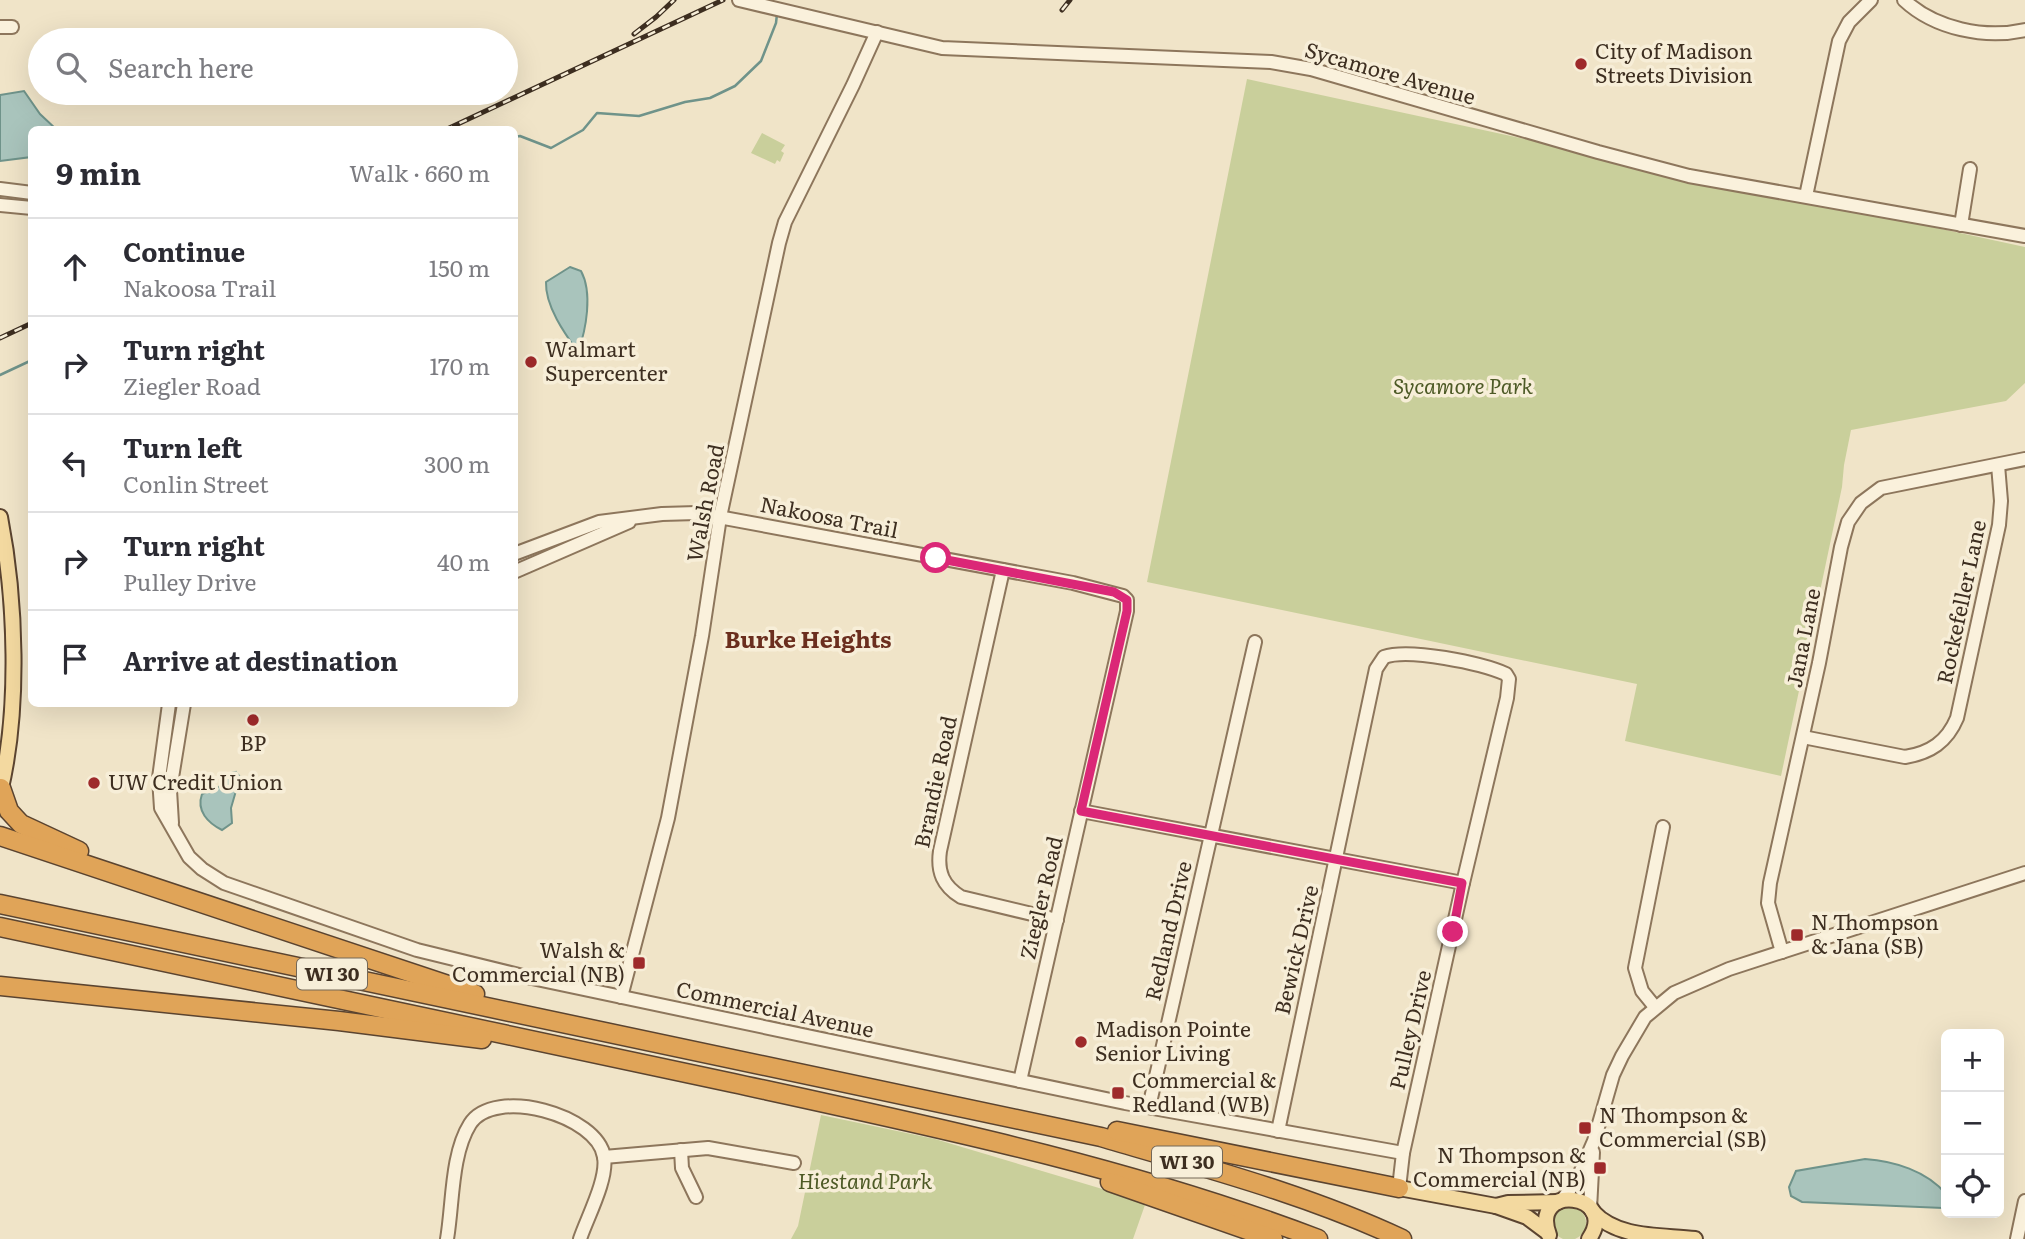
<!DOCTYPE html>
<html lang="en">
<head>
<meta charset="utf-8">
<style>
	:root { --surface:#fff; --page:#f2f2f3; --text:#2b2b33; --muted:#7c7c81; --line:#e1e1e2 }
	body { margin:0; font-family:Literata,serif; background:var(--page); color:var(--text) }
	.controls { position:absolute; right:21px; bottom:21px; display:grid; overflow:hidden; border-radius:10px; box-shadow:0 7px 28px #0002 }
	.controls button { width:63px; height:63px; display:grid; place-items:center; padding:0; border:0; border-bottom:2px solid var(--line); background:var(--surface); color:var(--text); font:35px sans-serif }
	.stop { position:absolute; width:21px; height:21px; margin:-16px; border:5px solid #db2777; border-radius:50%; background:#fff }
	.stop.end { background:#db2777; border-color:#fff; box-shadow:0 2px 7px #0008 }
	.list { margin:0; padding:0; list-style:none }
	h2 { display:flex; justify-content:space-between; align-items:center; height:91px; margin:0; padding:0 28px; font-size:30px }
	h2 small { font-size:23px; font-weight:400; color:var(--muted) }
	.list li { display:grid; grid-template-columns:46px 1fr auto; gap:21px; align-items:center; box-sizing:border-box; height:98px; padding:0 28px; border-top:2px solid var(--line) }
	.list b { display:block; font-size:26px; white-space:nowrap }
	.list p { margin:0; font-size:23px; white-space:nowrap; color:var(--muted) }
	.list em { font-size:23px; font-style:normal; color:var(--muted) }
	.icon { flex:none; width:38px; height:38px; fill:none; stroke:currentColor; stroke-width:2; stroke-linecap:round; stroke-linejoin:round }
	.map { position:relative; flex:none; width:2025px; height:1239px; overflow:hidden }
	.search { position:absolute; background:var(--surface); box-shadow:0 7px 28px #0002; left:28px; top:28px; width:490px; height:77px; display:flex; align-items:center; gap:18px; box-sizing:border-box; padding:0 24px; border-radius:38px; color:var(--muted); font-size:26px }
	.panel { position:absolute; background:var(--surface); box-shadow:0 7px 28px #0002; left:28px; top:126px; width:490px; height:581px; border-radius:10px }
	.map>svg:first-child { display:block }
</style>
</head>
<body>
<div class="map">
<svg width="2025" height="1239" viewBox="0 0 2025 1239">
	<rect width="100%" height="100%" fill="#f0e4c8"/>
	<g fill="#c9cf9b">
		<polygon points="1247,79 2025,247 2025,383 2006,401 1851,430 1844,465 1842,487 1781,776 1625,741 1637,684 1147,582"/>
		<polygon points="762,133 785,145 781,151 784,153 780,162 777,160 775,164 751,153"/>
		<polygon points="821,1115 935,1139 1146,1202 1133,1239 791,1239 798,1226"/>
		<circle cx="1569" cy="1223" r="17"/>
	</g>
	<g fill="#a9c4bc" stroke="#6f938a" stroke-width="2">
		<polygon points="24,91 40,114 56,129 32,130 31,157 0,161 0,95"/>
		<path d="M570 267 581 271C593 293 586 330 578 352 565 334 545 306 546 282Z"/>
		<path d="M236 772 240 777 231 808 232 823 222 830C208 823 196 811 202 794L219 787 228 774Z"/>
		<path d="M1865 1159C1894 1161 1927 1171 1946 1194V1206L1943 1208 1802 1202 1791 1196 1789 1187 1796 1171Z"/>
	</g>
	<g fill="none" stroke-linecap="round" stroke-linejoin="round">
		<g stroke="#6f938a" stroke-width="2.5">
			<polyline points="514,137 520,136 551,148 583,130 597,113 639,116 685,102 710,98 735,86 761,61 776,23 777,14"/>
			<polyline points="0,375 32,360"/>
		</g>
		<g stroke="#8d765c" stroke-width="16">
			<g id="minor">
				<polyline points="739,0 942,48 1271,62 1311,69 1598,152 1689,176 2025,236"/>
				<path d="M1904 0C1935 29 1985 39 2025 30"/>
				<polyline points="0,27 12,27"/>
				<polyline points="0,189 32,193"/>
				<polyline points="1806,196 1839,41 1849,22 1871,0"/>
				<polyline points="0,205 32,208"/>
				<polyline points="1961,225 1970,169"/>
				<polyline points="514,554 599,522 662,514 697,513 1073,583 1123,596 1127,600 1127,611 1020,1081"/>
				<path d="M1003 570 940 851C937 872 943 886 961 897L1057 920"/>
				<polyline points="514,572 629,522"/>
				<polyline points="169,704 159,778 161,808 189,857 202,869 224,883 417,950 527,977 1125,1103 1403,1153"/>
				<path d="M1803 737 1905 757C1930 753 1947 742 1957 718L1999 525 2001 501 1998 465"/>
				<polyline points="1081,811 1463,883"/>
				<polyline points="172,823 170,790 184,704"/>
				<polyline points="1782,952 1768,903 1770,883 1819,663 1841,547 1848,522 1861,503 1881,488 2025,459"/>
				<polyline points="621,997 668,818 702,636 720,517 779,243 785,222 853,85 877,32"/>
				<polyline points="1655,1007 1642,991 1635,968 1663,827"/>
				<polyline points="1149,1107 1255,642"/>
				<path d="M1278 1131 1376 669 1384 657C1409 648 1481 663 1506 674L1509 679 1507 698 1463 883 1403 1153 1399 1188"/>
				<polyline points="681,1150 682,1168 696,1197"/>
				<polyline points="604,1157 708,1148 794,1163"/>
				<polyline points="1562,1200 1577,1180 1594,1141 1613,1075 1622,1056 1645,1017 1674,993 1729,969 2025,873"/>
				<polyline points="1590,1209 1593,1152"/>
				<path d="M447 1239C453 1204 451 1154 470 1124 494 1086 598 1115 604 1157 608 1179 587 1218 580 1239"/>
				<polyline points="2017,1239 2025,1201"/>
			</g>
		</g>
		<g stroke="#5b4430" stroke-width="18">
			<g id="major">
				<path d="M0 517C16 599 20 710 0 792"/>
				<polyline points="1399,1188 1496,1206 1527,1217 1547,1232"/>
				<polyline points="1496,1206 1508,1203 1558,1202"/>
				<path d="M1593 1212C1618 1239 1661 1235 1695 1239"/>
				<path d="M1549 1235C1529 1182 1620 1193 1589 1239"/>
			</g>
		</g>
		<g stroke="#5b4430" stroke-width="21">
			<g id="highway">
				<polyline points="1,788 9,811 21,824 79,851"/>
				<polyline points="0,836 475,994"/>
				<path d="M0 904 1101 1137C1202 1167 1306 1194 1402 1239"/>
				<path d="M0 927C244 980 489 1030 733 1083 931 1126 1129 1167 1318 1239"/>
				<polyline points="0,986 339,1021 482,1039"/>
				<polyline points="1117,1131 1399,1188"/>
				<polyline points="1110,1182 1273,1239"/>
			</g>
		</g>
		<use href="#minor" stroke="#faf1dc" stroke-width="12"/>
		<use href="#major" stroke="#f3d9a0" stroke-width="14"/>
		<use href="#highway" stroke="#e0a458" stroke-width="18"/>
		<g stroke="#3d2e20" stroke-width="5">
			<g id="rail">
				<polyline points="1062,10 1070,0"/>
				<polyline points="634,34 656,17 674,0"/>
				<polyline points="445,130 723,0"/>
				<polyline points="0,338 32,323"/>
			</g>
		</g>
		<use href="#rail" stroke="#f7eed8" stroke-width="2.5" stroke-dasharray="8" stroke-linecap="butt"/>
	</g>
	<g fill="none" stroke-linecap="round" stroke-linejoin="round">
		<polyline stroke="#db2777" stroke-width="9" points="936,558 1114,592 1127,600 1127,611 1081,811 1462,883 1453,932"/>
	</g>
	<g fill="#9e2a2b" stroke="#f7eed8" stroke-width="2.5">
		<circle cx="1581" cy="64" r="7"/>
		<circle cx="531" cy="362" r="7"/>
		<circle cx="253" cy="720" r="7"/>
		<circle cx="94" cy="783" r="7"/>
		<rect x="1790" y="928" width="14" height="14" rx="3.5"/>
		<rect x="632" y="956" width="14" height="14" rx="3.5"/>
		<circle cx="1081" cy="1042" r="7"/>
		<rect x="1111" y="1086" width="14" height="14" rx="3.5"/>
		<rect x="1578" y="1121" width="14" height="14" rx="3.5"/>
		<rect x="1593" y="1161" width="14" height="14" rx="3.5"/>
	</g>
	<g text-anchor="middle" stroke-width="7" stroke-linejoin="round" paint-order="stroke">
		<g fill="#f7eed8" stroke="#756857" stroke-width="2">
			<rect x="297" y="958.5" width="70" height="31" rx="5"/>
			<rect x="1152" y="1146.5" width="70" height="31" rx="5"/>
		</g>
		<g font-size="19" font-weight="bold" fill="#3d2e20">
			<text x="332" y="981">WI 30</text>
			<text x="1187" y="1169">WI 30</text>
		</g>
		<g font-size="21" fill="#3d2e20" stroke="#f7eed8" text-anchor="start">
			<text x="1595" y="59">City of Madison<tspan x="1595" dy="24">Streets Division</tspan></text>
			<text x="545" y="357">Walmart<tspan x="545" dy="24">Supercenter</tspan></text>
			<text x="253" y="751" text-anchor="middle">BP</text>
			<text x="108" y="790">UW Credit Union</text>
			<text x="1811" y="930">N Thompson<tspan x="1811" dy="24">&amp; Jana (SB)</tspan></text>
			<text x="625" y="958" text-anchor="end">Walsh &amp;<tspan x="625" dy="24">Commercial (NB)</tspan></text>
			<text x="1095" y="1037">Madison Pointe<tspan x="1095" dy="24">Senior Living</tspan></text>
			<text x="1132" y="1088">Commercial &amp;<tspan x="1132" dy="24">Redland (WB)</tspan></text>
			<text x="1599" y="1123">N Thompson &amp;<tspan x="1599" dy="24">Commercial (SB)</tspan></text>
			<text x="1586" y="1163" text-anchor="end">N Thompson &amp;<tspan x="1586" dy="24">Commercial (NB)</tspan></text>
		</g>
		<g font-size="21" fill="#3d2e20" stroke="#f7eed8">
			<text transform="translate(1390 74) rotate(16)" y="7">Sycamore Avenue</text>
			<text transform="translate(706 503) rotate(-79)" y="7">Walsh Road</text>
			<text transform="translate(829 518) rotate(11)" y="7">Nakoosa Trail</text>
			<text transform="translate(1962 602) rotate(-78)" y="7">Rockefeller Lane</text>
			<text transform="translate(1804 638) rotate(-79)" y="7">Jana Lane</text>
			<text transform="translate(936 782) rotate(-78)" y="7">Brandie Road</text>
			<text transform="translate(1042 898) rotate(-77)" y="7">Ziegler Road</text>
			<text transform="translate(1169 931) rotate(-77)" y="7">Redland Drive</text>
			<text transform="translate(1297 950) rotate(-77)" y="7">Bewick Drive</text>
			<text transform="translate(775 1010) rotate(12)" y="7">Commercial Avenue</text>
			<text transform="translate(1411 1030) rotate(-77)" y="7">Pulley Drive</text>
		</g>
		<g font-size="21" font-style="italic" fill="#4d5a26" stroke="#f7eed8">
			<text x="1463" y="394">Sycamore Park</text>
			<text x="865" y="1189">Hiestand Park</text>
		</g>
		<g font-size="23" font-weight="bold" fill="#6b2e1e" stroke="#f7eed8">
			<text x="808" y="648">Burke Heights</text>
		</g>
	</g>
</svg>
<div class="controls">
<button>+</button>
<button>−</button>
<button><svg class="icon" aria-label="locate" viewBox="0 0 24 24"><circle cx="12" cy="12" r="6"/><path d="M12 2v4M12 18v4M2 12h4M18 12h4"/></svg></button>
</div>
<div class="stop" style="left:936px;top:558px"></div>
<div class="stop end" style="left:1453px;top:932px"></div>
<div class="search"><svg class="icon" aria-label="search" viewBox="0 0 24 24"><circle cx="10" cy="10" r="6"/><path d="M15 15l6 6"/></svg>Search here</div>
<section class="panel">
<h2>9 min<small>Walk · 660 m</small></h2>
<ul class="list">
<li><svg class="icon" aria-label="ahead" viewBox="0 0 24 24"><path d="M12 20V5M6 11l6-6 6 6"/></svg><div><b>Continue</b><p>Nakoosa Trail</p></div><em>150 m</em></li>
<li><svg class="icon" aria-label="right" viewBox="0 0 24 24"><path d="M7 20v-9h11M14 6l5 5-5 5"/></svg><div><b>Turn right</b><p>Ziegler Road</p></div><em>170 m</em></li>
<li><svg class="icon" aria-label="left" viewBox="0 0 24 24"><path d="M17 20v-9H6M10 6l-5 5 5 5"/></svg><div><b>Turn left</b><p>Conlin Street</p></div><em>300 m</em></li>
<li><svg class="icon" aria-label="right" viewBox="0 0 24 24"><path d="M7 20v-9h11M14 6l5 5-5 5"/></svg><div><b>Turn right</b><p>Pulley Drive</p></div><em>40 m</em></li>
<li><svg class="icon" aria-label="arrive" viewBox="0 0 24 24"><path d="M6 21V4h12l-3 4 3 4H6"/></svg><div><b>Arrive at destination</b></div></li>
</ul>
</section>
</div>
</body>
</html>
